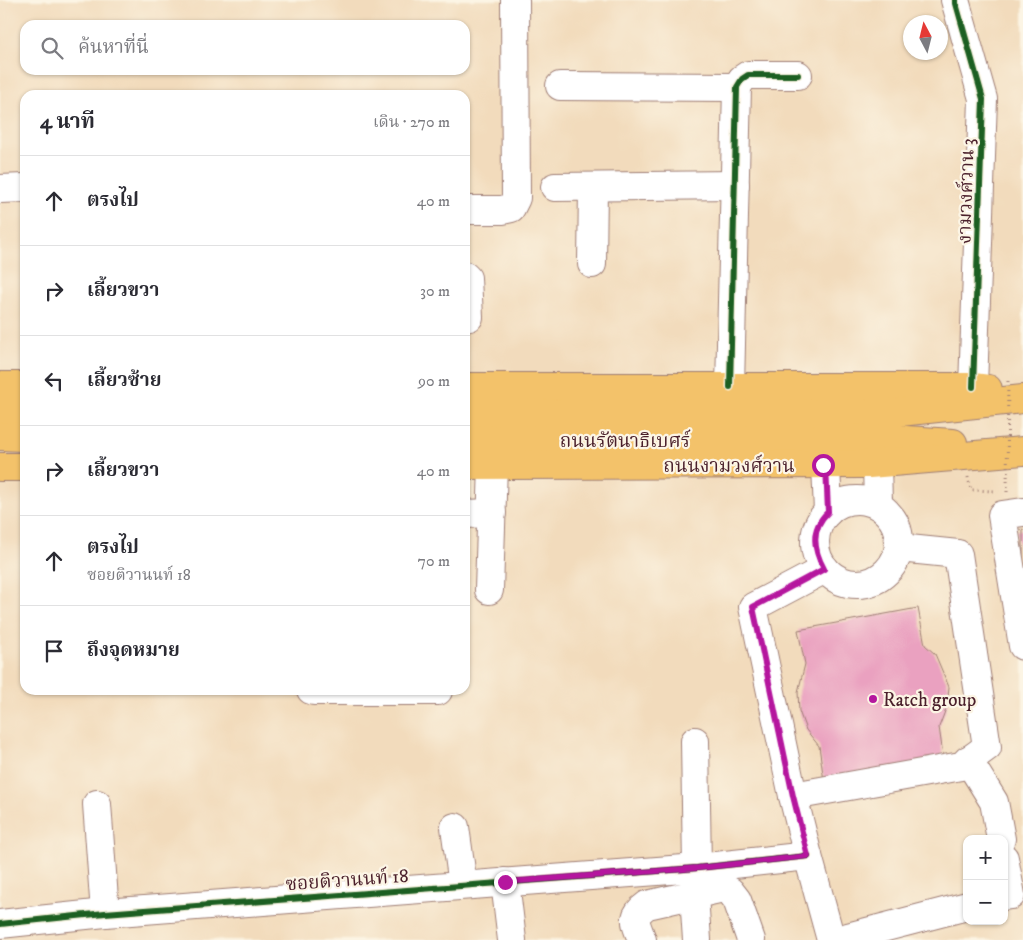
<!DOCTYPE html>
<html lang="th">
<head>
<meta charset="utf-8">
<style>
	:root { --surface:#fff; --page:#f7f7f7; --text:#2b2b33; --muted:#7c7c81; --line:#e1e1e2 }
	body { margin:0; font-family:"IM FELL DW Pica","Noto Serif Thai",serif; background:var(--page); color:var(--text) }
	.controls { position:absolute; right:15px; bottom:15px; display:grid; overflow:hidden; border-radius:10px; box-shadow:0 1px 4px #0004 }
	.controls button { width:45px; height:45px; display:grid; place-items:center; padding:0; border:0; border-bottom:1px solid var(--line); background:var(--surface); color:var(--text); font:25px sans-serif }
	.compass { position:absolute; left:903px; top:15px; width:45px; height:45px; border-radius:50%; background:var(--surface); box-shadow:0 1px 4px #0004; rotate:353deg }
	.stop { position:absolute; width:15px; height:15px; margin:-11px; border:4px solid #b5179e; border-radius:50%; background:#fff }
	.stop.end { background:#b5179e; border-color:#fff; box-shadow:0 1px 5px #0008 }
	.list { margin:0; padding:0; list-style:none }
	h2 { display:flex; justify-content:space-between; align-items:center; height:65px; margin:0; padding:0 20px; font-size:21px }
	h2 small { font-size:16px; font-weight:400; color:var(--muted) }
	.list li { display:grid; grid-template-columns:32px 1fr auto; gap:15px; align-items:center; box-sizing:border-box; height:90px; padding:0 20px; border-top:1px solid var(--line) }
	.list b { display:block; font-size:19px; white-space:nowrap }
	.list p { margin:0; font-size:16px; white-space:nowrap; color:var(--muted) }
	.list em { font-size:16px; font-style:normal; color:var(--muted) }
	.icon { flex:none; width:28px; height:28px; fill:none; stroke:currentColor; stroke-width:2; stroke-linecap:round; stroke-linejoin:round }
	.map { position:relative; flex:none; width:1023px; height:940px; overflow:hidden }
	.search { position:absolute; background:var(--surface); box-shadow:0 1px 4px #0004; left:20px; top:20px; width:450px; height:55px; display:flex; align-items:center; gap:12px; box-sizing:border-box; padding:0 18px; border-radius:15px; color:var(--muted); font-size:19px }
	.panel { position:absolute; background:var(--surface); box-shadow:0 1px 4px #0004; left:20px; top:90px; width:450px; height:605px; border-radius:15px }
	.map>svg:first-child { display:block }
</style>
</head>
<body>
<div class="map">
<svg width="1023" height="940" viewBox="0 0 1023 940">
	<rect width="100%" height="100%" fill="#fcf5e5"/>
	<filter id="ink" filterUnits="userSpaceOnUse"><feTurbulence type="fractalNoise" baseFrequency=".02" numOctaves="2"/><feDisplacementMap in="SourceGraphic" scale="10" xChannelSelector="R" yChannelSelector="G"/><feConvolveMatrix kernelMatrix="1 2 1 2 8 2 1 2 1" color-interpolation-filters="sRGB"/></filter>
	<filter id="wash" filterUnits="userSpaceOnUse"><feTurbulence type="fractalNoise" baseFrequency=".0096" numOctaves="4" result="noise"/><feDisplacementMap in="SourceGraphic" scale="20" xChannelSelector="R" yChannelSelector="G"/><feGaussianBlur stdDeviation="1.12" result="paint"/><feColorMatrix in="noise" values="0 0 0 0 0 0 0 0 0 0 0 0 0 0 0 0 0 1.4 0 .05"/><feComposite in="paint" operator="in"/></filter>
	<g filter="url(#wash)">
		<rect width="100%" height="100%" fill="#f2dbbc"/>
		<g id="blocks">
			<g fill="#eaa1c0">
				<polygon points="1023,529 1023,566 1016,531"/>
				<polygon points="918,608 925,645 935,654 949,687 947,706 939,727 944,762 824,781 819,746 806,730 799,711 798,692 805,664 798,630"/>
			</g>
		</g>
	</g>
	<g filter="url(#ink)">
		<use href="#blocks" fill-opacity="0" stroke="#9e7d74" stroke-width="1"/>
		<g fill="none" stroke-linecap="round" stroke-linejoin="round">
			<g stroke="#9e7d74" stroke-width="30">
				<g id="minor">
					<polyline points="955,0 983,99 973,387"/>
					<polyline points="560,86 737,87"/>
					<polyline points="555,187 735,185"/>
					<polyline points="0,189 25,188"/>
					<polyline points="465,210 502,210 511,208 516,198 515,0"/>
					<polyline points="592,264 593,187"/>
					<polyline points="465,276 467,278 469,317"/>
					<polyline points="730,387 737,87 742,79 748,75 798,75"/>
					<polyline points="877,463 878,505"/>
					<polyline points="826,465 828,512"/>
					<circle cx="857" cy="542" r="42"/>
					<polyline points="1023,512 1002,515 1023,646"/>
					<polyline points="465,514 492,513"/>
					<polyline points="825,569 753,607 793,796 808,856 831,940"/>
					<polyline points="489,590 493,465"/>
					<polyline points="311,690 314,691 438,691"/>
					<polyline points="695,741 697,868 694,895 697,940"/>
					<polyline points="968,760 994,802 1001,839"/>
					<polyline points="793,796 961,766 987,747 958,554 899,548"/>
					<polyline points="97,804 105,913"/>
					<polyline points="455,827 463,885"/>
					<polyline points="1004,858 1011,895 1004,896"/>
					<polyline points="505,882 512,940"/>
					<polyline points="0,924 105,913 697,868 808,856"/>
					<path d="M642 940C636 923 630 917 647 905L723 888 730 891 737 900 751 940"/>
					<polyline points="836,940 967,906"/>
				</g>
			</g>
			<g stroke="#9e7d74" stroke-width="30">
				<g id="major">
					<polyline points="0,386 25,386"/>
					<polyline points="465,387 973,387 988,389"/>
					<polyline points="0,411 25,411"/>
					<polyline points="465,413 881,414 1023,399"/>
					<polyline points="0,436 25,437"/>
					<polyline points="465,439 786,440 875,438 953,443"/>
					<polyline points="465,465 869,464 1023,451"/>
					<polyline points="0,467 25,467"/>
				</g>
			</g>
			<polyline stroke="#9e7d74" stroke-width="3" stroke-dasharray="1 4" stroke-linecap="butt" points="968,477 971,490 996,491"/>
			<use href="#minor" stroke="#fff" stroke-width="28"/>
			<use href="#major" stroke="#f3c26a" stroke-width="28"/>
			<polyline stroke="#9e7d74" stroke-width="3" stroke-dasharray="1 4" stroke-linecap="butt" points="1007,492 1008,376"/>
			<g stroke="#fcf5e5" stroke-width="9">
				<g id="cycleway">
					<polyline points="955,0 983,99 973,387"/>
					<polyline points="730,387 737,87 742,79 748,75 798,75"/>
					<polyline points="0,924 105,913 697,868 808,856"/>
				</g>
			</g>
			<use href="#cycleway" stroke="#1b5e20" stroke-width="6"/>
		</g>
	</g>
	<g fill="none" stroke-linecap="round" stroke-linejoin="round" filter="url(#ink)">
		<path stroke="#b5179e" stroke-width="6" d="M505 882 698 868 808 856 793 796 753 607 824 569C813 549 810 529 828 512L826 465H823"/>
	</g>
	<circle fill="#b5179e" stroke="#fcf5e5" stroke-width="2" cx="873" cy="699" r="5"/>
	<g text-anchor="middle" stroke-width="4.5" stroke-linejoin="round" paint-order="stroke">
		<g font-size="19" fill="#4a1f2b" stroke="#fcf5e5">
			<text transform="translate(965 191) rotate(-88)" y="7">งามวงศ์วาน 3</text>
			<text x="625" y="447">ถนนรัตนาธิเบศร์</text>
			<text x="729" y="472">ถนนงามวงศ์วาน</text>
			<text transform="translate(347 879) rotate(-4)" y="7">ซอยติวานนท์ 18</text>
		</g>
		<g font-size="19" fill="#4a1f2b" stroke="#fcf5e5" text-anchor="start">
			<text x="883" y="706">Ratch group</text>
		</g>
	</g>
</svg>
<div class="controls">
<button>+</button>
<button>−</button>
</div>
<svg class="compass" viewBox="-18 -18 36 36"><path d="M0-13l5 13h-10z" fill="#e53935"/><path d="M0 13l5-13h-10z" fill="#7c7c81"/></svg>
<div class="stop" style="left:823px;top:465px"></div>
<div class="stop end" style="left:505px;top:882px"></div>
<div class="search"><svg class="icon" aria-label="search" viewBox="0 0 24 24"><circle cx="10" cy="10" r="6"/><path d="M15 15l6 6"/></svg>ค้นหาที่นี่</div>
<section class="panel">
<h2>4 นาที<small>เดิน · 270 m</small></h2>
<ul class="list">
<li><svg class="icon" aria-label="ahead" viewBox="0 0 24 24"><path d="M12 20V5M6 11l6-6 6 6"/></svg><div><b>ตรงไป</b></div><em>40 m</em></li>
<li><svg class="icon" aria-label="right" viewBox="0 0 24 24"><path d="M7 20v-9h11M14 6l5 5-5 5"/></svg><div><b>เลี้ยวขวา</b></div><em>30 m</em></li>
<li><svg class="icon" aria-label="left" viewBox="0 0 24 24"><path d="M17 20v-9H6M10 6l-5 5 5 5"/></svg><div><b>เลี้ยวซ้าย</b></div><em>90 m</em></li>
<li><svg class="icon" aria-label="right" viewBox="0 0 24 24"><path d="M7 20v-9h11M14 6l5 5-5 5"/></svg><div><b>เลี้ยวขวา</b></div><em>40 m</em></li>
<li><svg class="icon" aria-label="ahead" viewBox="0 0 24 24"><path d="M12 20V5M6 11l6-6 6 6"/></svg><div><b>ตรงไป</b><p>ซอยติวานนท์ 18</p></div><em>70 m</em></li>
<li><svg class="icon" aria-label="arrive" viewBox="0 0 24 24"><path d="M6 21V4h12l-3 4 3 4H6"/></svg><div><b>ถึงจุดหมาย</b></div></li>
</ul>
</section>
</div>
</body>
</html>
